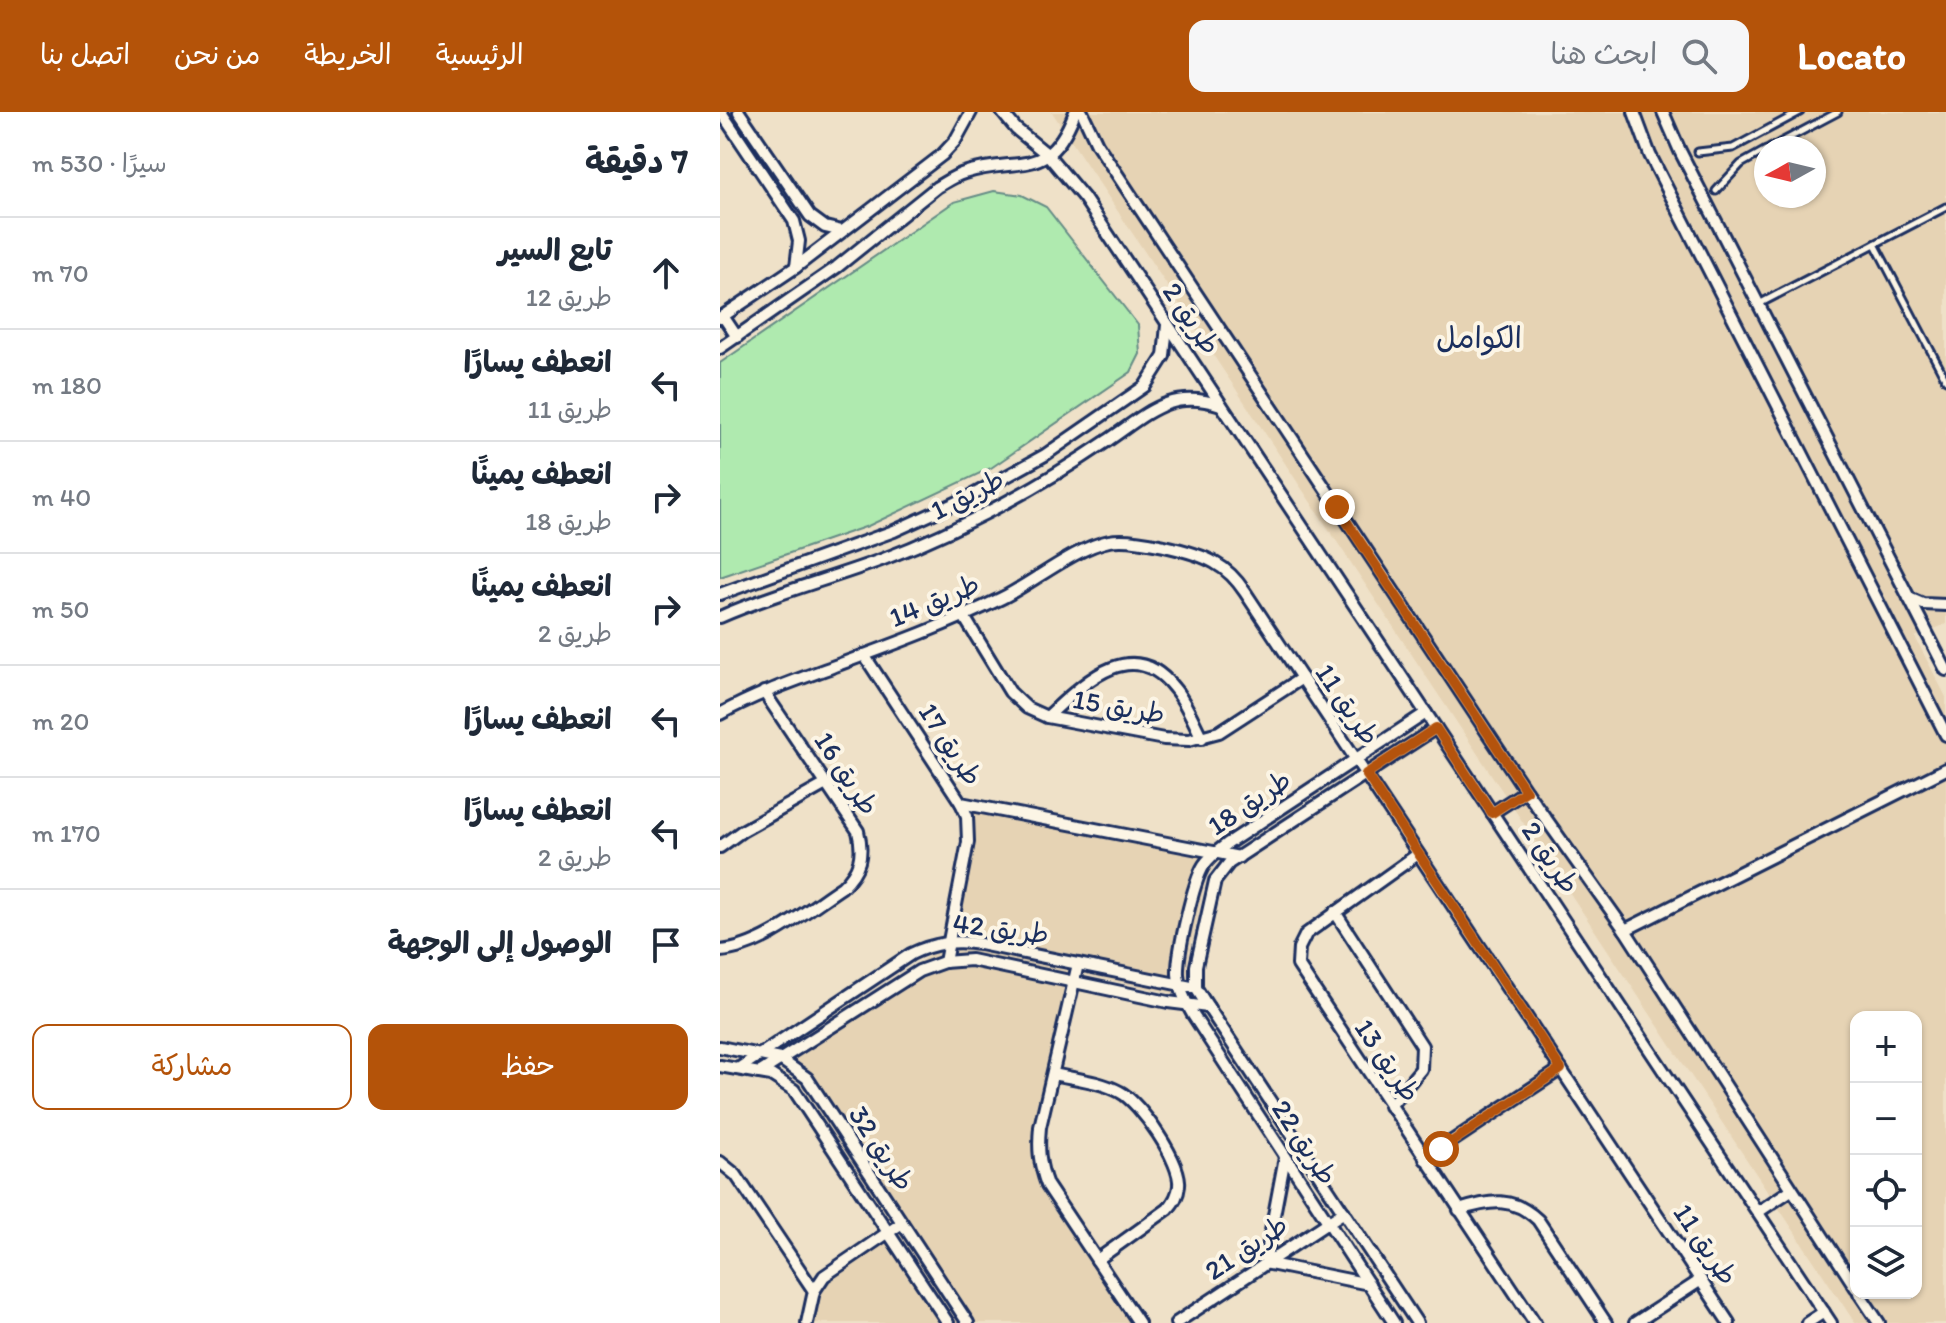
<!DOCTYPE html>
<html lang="ar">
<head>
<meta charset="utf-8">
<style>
	:root { --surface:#fff; --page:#f6f6f7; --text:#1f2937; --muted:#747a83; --line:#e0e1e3; --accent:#b45309 }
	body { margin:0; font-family:Itim,"Playpen Sans Arabic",sans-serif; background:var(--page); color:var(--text); direction:rtl }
	.controls { position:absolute; right:24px; bottom:24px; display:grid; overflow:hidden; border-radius:16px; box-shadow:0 2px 6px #0004 }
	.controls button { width:72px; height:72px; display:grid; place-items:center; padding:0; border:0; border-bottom:2px solid var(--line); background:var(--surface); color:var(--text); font:40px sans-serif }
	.compass { position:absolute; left:1034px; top:24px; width:72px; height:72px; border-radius:50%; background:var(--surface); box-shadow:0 2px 6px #0004; rotate:262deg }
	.stop { position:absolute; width:24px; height:24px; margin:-18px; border:6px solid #b45309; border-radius:50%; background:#fff }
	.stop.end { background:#b45309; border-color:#fff; box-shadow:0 2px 8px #0008 }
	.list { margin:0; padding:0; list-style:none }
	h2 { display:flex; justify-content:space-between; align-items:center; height:104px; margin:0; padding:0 32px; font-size:34px }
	h2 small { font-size:26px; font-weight:400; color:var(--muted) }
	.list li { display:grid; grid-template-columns:52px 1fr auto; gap:24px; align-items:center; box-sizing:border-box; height:112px; padding:0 32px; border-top:2px solid var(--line) }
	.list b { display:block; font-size:30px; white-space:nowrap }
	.list p { margin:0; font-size:26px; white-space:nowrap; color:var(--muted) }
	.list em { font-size:26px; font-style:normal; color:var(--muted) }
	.actions { display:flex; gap:16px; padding:24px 32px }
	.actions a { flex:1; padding:18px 0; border:2px solid var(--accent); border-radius:16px; text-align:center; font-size:28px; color:var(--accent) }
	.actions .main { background:var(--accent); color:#fff }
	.icon { flex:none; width:44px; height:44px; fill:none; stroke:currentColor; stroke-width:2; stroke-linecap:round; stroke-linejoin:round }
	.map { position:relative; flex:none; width:1226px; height:1211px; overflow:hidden; direction:ltr }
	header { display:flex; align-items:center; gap:48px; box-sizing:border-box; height:112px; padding:0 40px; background:var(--accent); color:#fff }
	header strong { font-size:38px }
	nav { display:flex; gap:44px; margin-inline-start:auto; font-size:28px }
	.search { width:560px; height:72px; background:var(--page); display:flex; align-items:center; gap:20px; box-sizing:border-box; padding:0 28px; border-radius:16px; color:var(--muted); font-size:30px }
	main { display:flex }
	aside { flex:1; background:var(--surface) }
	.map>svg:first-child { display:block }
</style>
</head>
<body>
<header>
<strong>Locato</strong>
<div class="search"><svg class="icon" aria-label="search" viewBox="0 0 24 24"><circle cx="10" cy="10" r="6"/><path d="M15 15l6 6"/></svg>ابحث هنا</div>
<nav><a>الرئيسية</a><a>الخريطة</a><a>من نحن</a><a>اتصل بنا</a></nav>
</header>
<main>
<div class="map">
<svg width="1226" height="1211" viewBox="0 0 1226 1211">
	<rect width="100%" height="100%" fill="#efe1c8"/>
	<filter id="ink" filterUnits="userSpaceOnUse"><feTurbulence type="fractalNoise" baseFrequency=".0125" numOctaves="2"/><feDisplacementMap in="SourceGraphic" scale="16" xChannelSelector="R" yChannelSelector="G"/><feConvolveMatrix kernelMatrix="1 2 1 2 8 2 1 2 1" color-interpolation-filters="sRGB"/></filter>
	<g filter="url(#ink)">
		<g fill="#e6d3b4" fill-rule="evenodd">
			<path d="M332 0H1226V512L1195 525 1226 585V1211H1135ZM1046 36H1094V84H1046ZM1136 905H1196V1181H1136Z"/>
			<polygon points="238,683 512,738 497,750 486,766 469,845 467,864 470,885 352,860 316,1014 313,1036 315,1056 322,1073 414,1211 91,1211 96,1184 106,1167 177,1119 81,973 71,962 42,950 213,841 226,820 243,725"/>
		</g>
		<polygon fill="#afeaaf" stroke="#658c86" stroke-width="2" points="274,79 302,83 326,95 418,213 420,242 411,260 271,356 148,414 0,465 0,251 234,90"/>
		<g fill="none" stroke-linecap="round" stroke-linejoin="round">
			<g stroke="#1b2f5e" stroke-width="11">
				<g id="service">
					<polyline points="1050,36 1118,0"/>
					<polyline points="978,40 1013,36 1080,0"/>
					<polyline points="996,79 1021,52 1046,38"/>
					<polyline points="1155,132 1226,268"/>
					<polyline points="1039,192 1226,95"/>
				</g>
			</g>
			<g stroke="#1b2f5e" stroke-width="16">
				<g id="minor">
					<polyline points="1,0 74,109 79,129 76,155"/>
					<polyline points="19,0 90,104 105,115 122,119"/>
					<polyline points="282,0 296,17 328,43 364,86 1111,1211"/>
					<polyline points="362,0 377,32 806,679 905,818 1136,1176"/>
					<polyline points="914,0 930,43 1226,623"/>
					<polyline points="943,0 960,39 1226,558"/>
					<polyline points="3,204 17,225"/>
					<polyline points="0,206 76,155 222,43 235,29 251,0"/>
					<path d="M0 236 117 155 217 75C226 70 234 64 244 61 300 43 328 70 355 0"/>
					<polyline points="0,482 174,419 251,384 325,343 425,274 444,244 447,213"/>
					<polyline points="1189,486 1203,492 1226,493"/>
					<polyline points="243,503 290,580 307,596 327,605 444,627 469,628 499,620 582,566"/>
					<path d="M0 505C52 482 107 468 161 448 240 418 316 377 387 329 427 302 450 276 501 293"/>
					<polyline points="144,543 241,691 247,704 248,730 225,850"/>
					<path d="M0 602C36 582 74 569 112 555 169 534 227 513 282 486 314 470 355 436 389 429 411 424 475 439 495 451 508 458 517 468 525 480L1009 1211"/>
					<path d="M327 605C362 573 411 521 454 576 466 590 473 609 482 626"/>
					<polyline points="241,691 519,745"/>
					<polyline points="772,701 806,679"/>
					<polyline points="0,735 22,719 106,672"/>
					<polyline points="698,742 586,822 579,836 578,853 815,1211"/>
					<polyline points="615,800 702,934 701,957 670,994"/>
					<polyline points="905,818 1226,657"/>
					<path d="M0 839C42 836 87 798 122 775 140 758 144 743 138 719L44 580"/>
					<path d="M358 852 320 1015C318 1036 319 1052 327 1073L419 1211"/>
					<polyline points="0,935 60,947 87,966 248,1211"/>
					<polyline points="0,954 51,963 74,978 228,1211"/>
					<path d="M18 957 191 842C214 831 234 828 260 832L476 876"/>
					<polyline points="39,961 199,859 224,850 251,848 448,890 488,895"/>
					<path d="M333 962C355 967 380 969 400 980 420 990 462 1051 459 1074 458 1084 454 1090 448 1097L377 1148"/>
					<polyline points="565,1045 545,1151 649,1172"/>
					<polyline points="705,1047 841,957"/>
					<polyline points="0,1050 16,1063 94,1179"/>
					<path d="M739 1098C770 1088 793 1084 818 1108L886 1211"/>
					<polyline points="1038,1100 1071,1078"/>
					<polyline points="1139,1181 1159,1211"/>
					<polyline points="87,1211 94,1179 104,1164 182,1111"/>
					<polyline points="456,1211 624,1100"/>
					<path d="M674 1211 473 903C466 891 459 876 458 862 457 842 473 770 484 753 490 744 499 738 507 732L706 601"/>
					<polyline points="697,1211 488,895 476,876 476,854 495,769 509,751 716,616"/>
					<polyline points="915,1211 981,1168"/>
					<polyline points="1087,1211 1104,1200"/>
				</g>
			</g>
			<use href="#service" stroke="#fcf5e5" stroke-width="5"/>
			<use href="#minor" stroke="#fcf5e5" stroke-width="10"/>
		</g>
	</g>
	<g fill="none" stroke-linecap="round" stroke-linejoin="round" filter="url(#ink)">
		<polyline stroke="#b45309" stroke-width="10" points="617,395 806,679 772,701 716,616 646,662 841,957 721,1037"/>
	</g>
	<g text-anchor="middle" stroke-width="8" stroke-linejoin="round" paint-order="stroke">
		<g font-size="28" fill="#1b2f5e" stroke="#fcf5e5">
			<text transform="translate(472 206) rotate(56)" y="10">طريق 2</text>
			<text transform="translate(247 382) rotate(-27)" y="10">طريق 1</text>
			<text transform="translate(214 488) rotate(-23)" y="10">طريق 14</text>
			<text transform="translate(628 592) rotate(56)" y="10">طريق 11</text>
			<text transform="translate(399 594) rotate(10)" y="10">طريق 15</text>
			<text transform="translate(231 632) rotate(57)" y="10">طريق 17</text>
			<text transform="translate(127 661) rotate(57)" y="10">طريق 16</text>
			<text transform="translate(529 690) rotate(-34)" y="10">طريق 18</text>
			<text transform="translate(831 745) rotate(56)" y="10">طريق 2</text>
			<text transform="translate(281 816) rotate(7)" y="10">طريق 42</text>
			<text transform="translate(668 948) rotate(56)" y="10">طريق 13</text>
			<text transform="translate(585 1030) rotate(57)" y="10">طريق 22</text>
			<text transform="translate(162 1036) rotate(57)" y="10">طريق 32</text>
			<text transform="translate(986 1132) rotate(56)" y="10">طريق 11</text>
			<text transform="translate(526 1135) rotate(-34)" y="10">طريق 21</text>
		</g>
		<g font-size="30" fill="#1b2f5e" stroke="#fcf5e5">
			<text x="759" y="236">الكوامل</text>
		</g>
	</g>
</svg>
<div class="controls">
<button>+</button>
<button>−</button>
<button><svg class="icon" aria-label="locate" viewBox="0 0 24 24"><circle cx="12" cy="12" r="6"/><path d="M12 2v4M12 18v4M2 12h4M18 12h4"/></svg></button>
<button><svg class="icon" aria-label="layers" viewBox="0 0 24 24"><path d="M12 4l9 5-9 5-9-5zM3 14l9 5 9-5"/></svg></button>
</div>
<svg class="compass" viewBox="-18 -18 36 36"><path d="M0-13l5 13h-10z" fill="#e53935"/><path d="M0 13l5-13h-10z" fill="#747a83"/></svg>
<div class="stop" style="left:721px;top:1037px"></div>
<div class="stop end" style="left:617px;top:395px"></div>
</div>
<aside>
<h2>7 دقيقة<small>سيرًا · 530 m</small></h2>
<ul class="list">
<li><svg class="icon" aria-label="ahead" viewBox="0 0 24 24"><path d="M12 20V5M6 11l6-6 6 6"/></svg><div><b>تابع السير</b><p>طريق 12</p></div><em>70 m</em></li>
<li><svg class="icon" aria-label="left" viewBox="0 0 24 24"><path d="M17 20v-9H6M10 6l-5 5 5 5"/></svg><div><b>انعطف يسارًا</b><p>طريق 11</p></div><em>180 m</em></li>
<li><svg class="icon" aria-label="right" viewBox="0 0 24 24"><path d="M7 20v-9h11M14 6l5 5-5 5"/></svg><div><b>انعطف يمينًا</b><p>طريق 18</p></div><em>40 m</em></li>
<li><svg class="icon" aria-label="right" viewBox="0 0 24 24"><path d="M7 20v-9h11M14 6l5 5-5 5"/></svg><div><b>انعطف يمينًا</b><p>طريق 2</p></div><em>50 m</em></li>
<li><svg class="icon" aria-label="left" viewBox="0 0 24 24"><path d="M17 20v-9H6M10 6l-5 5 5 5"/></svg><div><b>انعطف يسارًا</b></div><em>20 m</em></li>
<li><svg class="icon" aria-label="left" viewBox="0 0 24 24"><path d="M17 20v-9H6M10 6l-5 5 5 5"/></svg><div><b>انعطف يسارًا</b><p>طريق 2</p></div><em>170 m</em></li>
<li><svg class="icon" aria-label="arrive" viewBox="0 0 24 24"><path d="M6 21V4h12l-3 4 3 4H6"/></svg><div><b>الوصول إلى الوجهة</b></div></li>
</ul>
<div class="actions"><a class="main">حفظ</a><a>مشاركة</a></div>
</aside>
</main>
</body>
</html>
